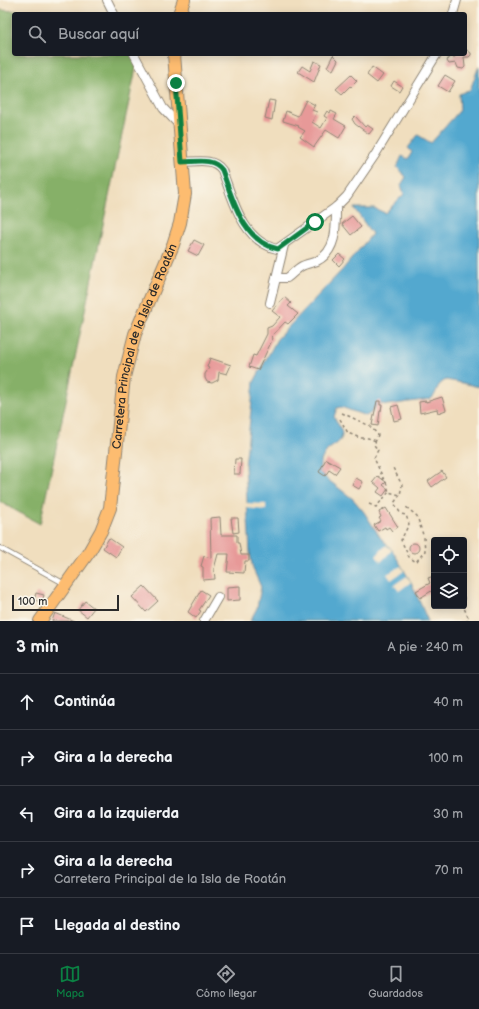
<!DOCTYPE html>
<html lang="es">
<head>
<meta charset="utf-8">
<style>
	:root { --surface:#171b24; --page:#242831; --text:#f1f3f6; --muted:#9ea1a6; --line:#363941; --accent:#0b8043 }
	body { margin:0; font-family:"Balsamiq Sans",sans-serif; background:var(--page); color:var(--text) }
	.controls { position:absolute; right:12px; bottom:12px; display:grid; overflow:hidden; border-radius:4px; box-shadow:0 2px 10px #0003 }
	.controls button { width:36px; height:36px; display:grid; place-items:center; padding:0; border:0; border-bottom:1px solid var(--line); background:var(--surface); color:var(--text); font:20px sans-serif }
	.scale { position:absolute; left:12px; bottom:10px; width:107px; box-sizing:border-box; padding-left:4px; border:2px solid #2b2b2b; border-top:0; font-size:11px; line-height:14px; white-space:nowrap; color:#2b2b2b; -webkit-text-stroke:3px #fbf7ec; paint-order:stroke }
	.stop { position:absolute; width:12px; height:12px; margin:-9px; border:3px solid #0b8043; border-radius:50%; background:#fff }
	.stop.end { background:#0b8043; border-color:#fff; box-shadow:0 1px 4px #0008 }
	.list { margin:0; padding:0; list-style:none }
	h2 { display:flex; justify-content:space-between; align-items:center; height:52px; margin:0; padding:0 16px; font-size:17px }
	h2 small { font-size:13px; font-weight:400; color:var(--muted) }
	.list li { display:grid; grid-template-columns:26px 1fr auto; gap:12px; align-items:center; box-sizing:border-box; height:56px; padding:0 16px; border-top:1px solid var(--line) }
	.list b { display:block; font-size:15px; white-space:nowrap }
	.list p { margin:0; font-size:13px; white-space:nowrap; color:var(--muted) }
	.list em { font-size:13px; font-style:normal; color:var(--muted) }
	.icon { flex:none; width:22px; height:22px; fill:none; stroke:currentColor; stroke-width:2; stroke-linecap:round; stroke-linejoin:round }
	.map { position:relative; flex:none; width:479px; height:621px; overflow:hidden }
	.search { position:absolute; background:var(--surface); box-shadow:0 2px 10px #0003; left:12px; right:12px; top:12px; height:44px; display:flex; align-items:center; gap:10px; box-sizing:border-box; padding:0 14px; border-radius:4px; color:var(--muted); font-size:15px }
	.sheet { height:332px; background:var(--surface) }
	nav { display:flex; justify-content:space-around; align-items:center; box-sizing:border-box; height:56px; border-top:1px solid var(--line); background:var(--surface); font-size:11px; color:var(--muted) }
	nav a { display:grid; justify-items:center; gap:2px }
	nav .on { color:var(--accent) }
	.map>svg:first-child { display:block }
</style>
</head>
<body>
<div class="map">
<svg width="479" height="621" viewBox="0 0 479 621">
	<rect width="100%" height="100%" fill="#fbf7ec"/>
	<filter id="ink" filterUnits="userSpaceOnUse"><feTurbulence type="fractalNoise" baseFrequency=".025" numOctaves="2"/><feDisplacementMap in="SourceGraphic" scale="8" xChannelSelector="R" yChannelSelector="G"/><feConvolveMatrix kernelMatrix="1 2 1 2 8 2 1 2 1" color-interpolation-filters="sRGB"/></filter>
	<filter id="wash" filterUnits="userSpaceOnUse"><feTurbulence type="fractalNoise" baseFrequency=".012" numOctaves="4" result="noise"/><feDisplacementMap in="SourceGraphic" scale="16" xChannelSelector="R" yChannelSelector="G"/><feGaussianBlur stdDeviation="0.9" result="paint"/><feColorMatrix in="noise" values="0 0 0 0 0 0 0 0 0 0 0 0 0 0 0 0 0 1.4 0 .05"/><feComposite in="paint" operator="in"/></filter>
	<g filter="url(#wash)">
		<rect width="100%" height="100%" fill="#f0debe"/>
		<polygon fill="#86b068" stroke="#586e4a" points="0,10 56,14 14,14 14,54 139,54 40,524 0,502"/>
		<path fill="#53a8cf" stroke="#3f6a7d" d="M479 66V387L463 383 446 380C434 386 439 392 431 399L387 405 377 403 371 413 366 416 341 407 337 408 334 417C337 423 342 429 342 435 342 443 331 446 327 451 322 456 320 464 319 471L327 479 353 499 364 512 380 537 392 550 411 582 428 621H250L257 608 261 587 253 569 250 553 245 466 254 382 277 339 343 269 372 234 354 208H374L385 213 404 194 401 185 406 177 397 167 402 156 408 159 412 152 408 148 418 135 431 143 460 110 459 94 466 91 470 90Z"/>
		<g fill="#f0debe">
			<polygon points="245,503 266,504 266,510 245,508"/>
			<polygon points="386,545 392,550 381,562 376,556"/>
			<polygon points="401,566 404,571 391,580 387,574"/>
			<polygon points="407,576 411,582 399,591 394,585"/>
		</g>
		<g id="blocks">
			<g fill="#e79998">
				<polygon points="467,50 471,53 471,55 469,57 464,57 465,67 463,69 458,68 456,63 449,64 447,61 449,57 455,57 455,54 465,54 465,51"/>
				<polygon points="333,55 338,60 333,70 327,67"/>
				<polygon points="314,61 321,64 314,82 298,72 302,66 310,71"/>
				<polygon points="372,67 383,75 377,83 367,75"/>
				<polygon points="351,75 357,81 351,87 350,86 342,94 336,89"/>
				<polygon points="445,75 455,81 448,92 438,86"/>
				<polygon points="394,81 402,86 399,91 391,86"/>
				<polygon points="269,100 275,101 272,120 265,118"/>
				<polygon points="306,100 315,105 312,110 317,112 312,122 321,128 327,118 324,116 327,111 330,113 331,111 337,114 334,119 346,126 339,138 326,130 314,147 300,137 305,131 298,127 299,126 283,121 286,111 298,116"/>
				<polygon points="355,116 365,127 367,125 373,129 369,134 355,124 352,119"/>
				<polygon points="352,216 361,227 351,235 342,224"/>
				<polygon points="194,240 204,245 198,256 188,251"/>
				<polygon points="339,254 345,259 339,266 333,260"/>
				<polygon points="284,297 291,303 288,306 298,314 288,324 285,322 271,337 273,338 258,370 249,367 253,355 256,356 267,334 267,328 272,326 280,317 272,311"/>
				<polygon points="210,358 231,365 227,374 219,372 218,380 212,383 207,382 205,378 205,374 209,368 207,367"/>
				<polygon points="442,397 446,410 438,413 437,409 420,413 419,402 426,401 426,402"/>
				<polygon points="377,401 380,401 380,405 382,405 381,411 380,411 378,426 372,425"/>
				<polygon points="398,405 402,419 394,421 391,407"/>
				<polygon points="235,459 241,459 240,474 234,474"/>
				<polygon points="326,459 340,467 335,474 329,470 325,476 319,472"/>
				<polygon points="442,471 446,477 432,487 428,481"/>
				<polygon points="378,476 386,482 383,485 388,489 383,496 377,492 380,488 373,482"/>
				<polygon points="356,478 363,482 359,489 352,485"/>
				<polygon points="386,508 398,527 392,531 389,527 386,529 385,527 378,531 374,525 381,521 379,518 381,517 379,512"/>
				<polygon points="220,517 221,535 237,535 237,543 239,543 241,555 249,555 249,561 245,561 244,573 227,572 229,554 218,554 214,569 215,579 203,580 203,567 201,566 204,556 211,558 210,518"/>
				<polygon points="231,518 238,518 239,532 233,533"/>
				<polygon points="109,538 122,547 116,557 103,548"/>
				<circle cx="414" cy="548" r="5"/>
				<polygon points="434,576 434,593 433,590 420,598 416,591 430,583 428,578"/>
				<polygon points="144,586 158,601 146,612 132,597"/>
				<polygon points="240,586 240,600 227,601 227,587"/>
				<polygon points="201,590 209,595 199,610 201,611 196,618 188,612"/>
				<polygon points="36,593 44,595 42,602 34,600"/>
				<polygon points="85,601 94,608 87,617 78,610"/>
				<polygon points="55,613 74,621 52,621"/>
			</g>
		</g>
	</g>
	<g filter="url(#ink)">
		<use href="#blocks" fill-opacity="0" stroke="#8e8474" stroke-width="1"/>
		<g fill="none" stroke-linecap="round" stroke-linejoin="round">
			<g stroke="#8e8474" stroke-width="6">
				<polyline id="service" points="0,548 65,584"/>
			</g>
			<g stroke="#8e8474" stroke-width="10">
				<g id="minor">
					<polyline points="107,0 114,14"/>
					<polyline points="453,14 457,0"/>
					<polyline points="134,54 163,108 180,126"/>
					<path d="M182 162C196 162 213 157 222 170 233 199 242 241 277 249L336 207 347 196 375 155 437 54"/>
					<path d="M276 278H287C292 275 296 269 302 266 306 264 312 263 317 261 337 251 336 227 336 207"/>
					<polyline points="270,303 284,245"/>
					<polyline points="204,621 218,597"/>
				</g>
			</g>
			<g stroke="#8e8474" stroke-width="14">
				<g id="primary">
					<polyline points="179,14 184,0"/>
					<path id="s1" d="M40 621 89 552 101 531 110 508 124 377 135 334 173 245 180 223 185 194 174 54"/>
				</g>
			</g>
			<g stroke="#8e8474" stroke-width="1.5" stroke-dasharray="3 3" stroke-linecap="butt">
				<polyline points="342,413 370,426 378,435 374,445 378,450 374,458 384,480 386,482 389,492 400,495 402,485 392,466"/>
				<polyline points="340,419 348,433 360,438 368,438 376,441"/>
				<polyline points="400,495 394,503 401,514 406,515 409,524 401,540 409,557 416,562 425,551 424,538 417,516 406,507"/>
				<polyline points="369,504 376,507 389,492"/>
				<polyline points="464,597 464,608 468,617 467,621"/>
			</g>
			<use href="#service" stroke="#fff" stroke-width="4"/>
			<use href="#minor" stroke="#fff" stroke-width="8"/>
			<use href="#primary" stroke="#fdbc6f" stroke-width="12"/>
		</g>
	</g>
	<g fill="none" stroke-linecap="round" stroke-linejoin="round" filter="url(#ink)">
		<path stroke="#0b8043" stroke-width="5" d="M176 83 182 162C196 162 213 157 222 170 233 199 242 241 278 249L315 222"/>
	</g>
	<g text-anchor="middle" stroke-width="3" stroke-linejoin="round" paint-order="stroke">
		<g font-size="12" fill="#2b2b2b" stroke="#fbf7ec">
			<text dy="4" stroke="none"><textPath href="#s1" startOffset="300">Carretera Principal de la Isla de Roatán</textPath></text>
		</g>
	</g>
</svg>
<div class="controls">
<button><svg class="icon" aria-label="locate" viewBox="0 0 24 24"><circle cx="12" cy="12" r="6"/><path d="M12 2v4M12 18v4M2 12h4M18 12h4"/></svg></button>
<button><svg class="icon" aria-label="layers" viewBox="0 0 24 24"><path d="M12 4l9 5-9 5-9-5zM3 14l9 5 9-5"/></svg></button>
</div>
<div class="scale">100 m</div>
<div class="stop" style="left:315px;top:222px"></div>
<div class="stop end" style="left:176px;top:83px"></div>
<div class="search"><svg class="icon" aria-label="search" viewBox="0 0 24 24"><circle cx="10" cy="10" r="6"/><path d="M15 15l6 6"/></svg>Buscar aquí</div>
</div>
<section class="sheet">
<h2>3 min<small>A pie · 240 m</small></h2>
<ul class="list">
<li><svg class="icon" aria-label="ahead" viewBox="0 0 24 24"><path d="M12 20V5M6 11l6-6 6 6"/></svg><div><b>Continúa</b></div><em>40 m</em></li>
<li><svg class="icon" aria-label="right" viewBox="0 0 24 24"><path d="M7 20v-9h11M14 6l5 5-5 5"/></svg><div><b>Gira a la derecha</b></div><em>100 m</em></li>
<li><svg class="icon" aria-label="left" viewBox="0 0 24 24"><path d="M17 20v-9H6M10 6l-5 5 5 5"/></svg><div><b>Gira a la izquierda</b></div><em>30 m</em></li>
<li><svg class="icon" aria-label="right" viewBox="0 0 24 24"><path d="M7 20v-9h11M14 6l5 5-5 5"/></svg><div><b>Gira a la derecha</b><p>Carretera Principal de la Isla de Roatán</p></div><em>70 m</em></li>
<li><svg class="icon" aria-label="arrive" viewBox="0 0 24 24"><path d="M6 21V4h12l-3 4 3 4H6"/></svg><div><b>Llegada al destino</b></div></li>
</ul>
</section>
<nav>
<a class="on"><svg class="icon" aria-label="map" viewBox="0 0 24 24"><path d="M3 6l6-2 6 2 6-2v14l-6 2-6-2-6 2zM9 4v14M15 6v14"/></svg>Mapa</a>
<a><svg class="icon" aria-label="directions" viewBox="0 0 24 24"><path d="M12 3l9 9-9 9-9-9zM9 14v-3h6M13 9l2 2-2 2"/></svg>Cómo llegar</a>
<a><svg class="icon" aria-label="saved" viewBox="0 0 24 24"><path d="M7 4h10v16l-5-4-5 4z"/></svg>Guardados</a>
</nav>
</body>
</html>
